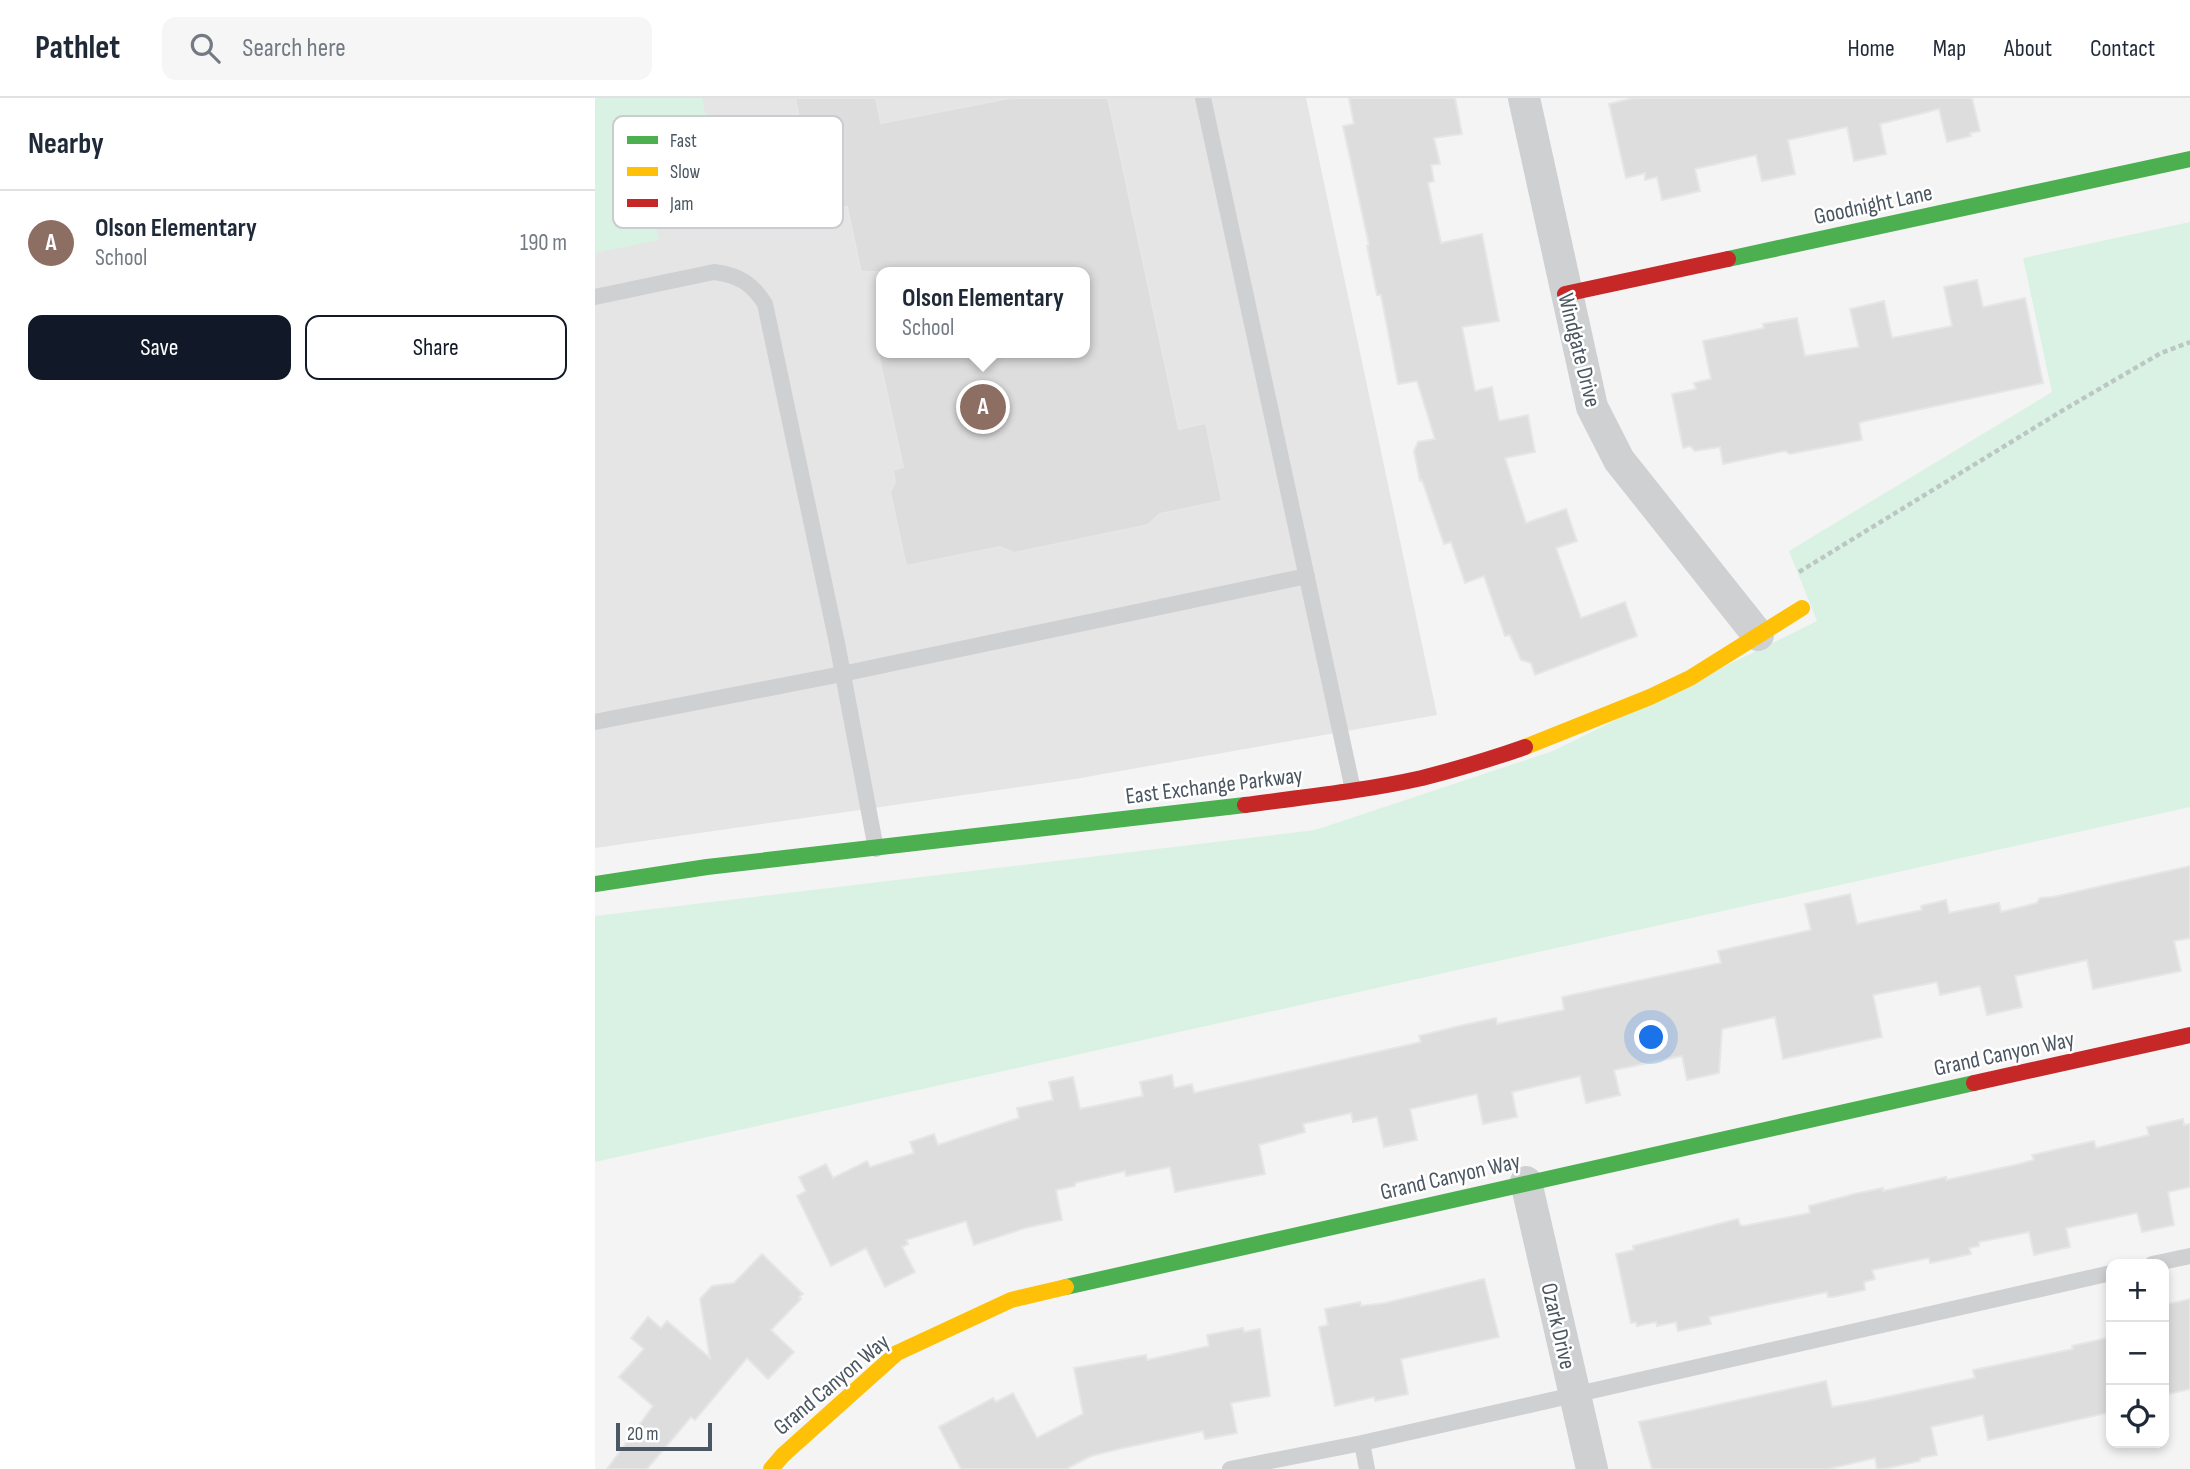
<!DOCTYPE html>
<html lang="en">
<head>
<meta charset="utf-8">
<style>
	:root { --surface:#fff; --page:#f6f6f7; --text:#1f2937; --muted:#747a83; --line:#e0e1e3; --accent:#111827 }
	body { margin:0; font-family:"Sofia Sans Condensed",sans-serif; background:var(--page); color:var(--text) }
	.controls { position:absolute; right:21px; bottom:21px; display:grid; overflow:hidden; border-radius:14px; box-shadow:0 4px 10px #0003 }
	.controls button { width:63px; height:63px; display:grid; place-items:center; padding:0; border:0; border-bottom:2px solid var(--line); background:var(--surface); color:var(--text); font:35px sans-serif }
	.scale { position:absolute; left:21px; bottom:18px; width:96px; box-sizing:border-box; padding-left:7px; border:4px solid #4a5661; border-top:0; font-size:19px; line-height:24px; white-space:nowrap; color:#4a5661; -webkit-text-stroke:5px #fff; paint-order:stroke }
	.you { position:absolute; left:1057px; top:940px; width:24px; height:24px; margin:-18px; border:5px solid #fff; border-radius:50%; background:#1a73e8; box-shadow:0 0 0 10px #1a73e833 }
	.badge { display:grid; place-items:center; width:46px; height:46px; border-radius:50%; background:var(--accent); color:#fff; font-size:23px; font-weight:700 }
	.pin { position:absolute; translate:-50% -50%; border:4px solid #fff; box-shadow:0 2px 7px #0006 }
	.popup { position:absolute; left:281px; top:169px; width:214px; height:91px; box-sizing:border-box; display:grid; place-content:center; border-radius:14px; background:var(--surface); filter:drop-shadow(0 2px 5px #0005); font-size:23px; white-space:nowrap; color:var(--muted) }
	.popup b { font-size:26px; color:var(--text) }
	.popup::after { content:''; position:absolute; left:50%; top:100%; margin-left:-14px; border:14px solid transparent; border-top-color:var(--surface) }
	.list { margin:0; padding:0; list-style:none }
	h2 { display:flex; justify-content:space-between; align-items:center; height:91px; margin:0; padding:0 28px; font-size:30px }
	h2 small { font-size:23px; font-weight:400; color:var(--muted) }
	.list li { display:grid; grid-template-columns:46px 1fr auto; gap:21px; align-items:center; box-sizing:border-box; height:105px; padding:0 28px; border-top:2px solid var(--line) }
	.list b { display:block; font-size:26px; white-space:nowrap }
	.list p { margin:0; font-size:23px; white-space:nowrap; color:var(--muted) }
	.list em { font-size:23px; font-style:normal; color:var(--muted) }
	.actions { display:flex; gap:14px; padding:21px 28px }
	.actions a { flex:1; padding:16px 0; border:2px solid var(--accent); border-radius:14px; text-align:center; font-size:24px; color:var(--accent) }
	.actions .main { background:var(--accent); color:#fff }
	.icon { flex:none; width:38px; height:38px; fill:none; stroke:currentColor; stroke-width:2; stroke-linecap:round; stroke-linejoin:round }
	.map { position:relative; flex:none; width:1595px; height:1371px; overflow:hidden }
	header { display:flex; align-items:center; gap:42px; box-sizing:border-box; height:98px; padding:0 35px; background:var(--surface); border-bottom:2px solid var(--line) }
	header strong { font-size:33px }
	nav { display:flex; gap:38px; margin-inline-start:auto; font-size:24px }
	.search { width:490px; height:63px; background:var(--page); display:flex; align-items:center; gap:18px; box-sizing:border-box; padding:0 24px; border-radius:14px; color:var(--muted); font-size:26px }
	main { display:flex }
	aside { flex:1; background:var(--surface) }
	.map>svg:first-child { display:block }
</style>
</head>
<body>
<header>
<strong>Pathlet</strong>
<div class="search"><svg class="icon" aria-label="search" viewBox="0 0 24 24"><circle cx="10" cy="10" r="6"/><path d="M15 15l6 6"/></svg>Search here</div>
<nav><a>Home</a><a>Map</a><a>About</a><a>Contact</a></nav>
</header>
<main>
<aside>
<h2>Nearby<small></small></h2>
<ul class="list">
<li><span class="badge" style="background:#8d6e63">A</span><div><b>Olson Elementary</b><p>School</p></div><em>190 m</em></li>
</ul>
<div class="actions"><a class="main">Save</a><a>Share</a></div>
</aside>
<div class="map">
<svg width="1595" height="1371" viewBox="0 0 1595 1371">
	<rect width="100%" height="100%" fill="#f4f4f4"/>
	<path fill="#e6e5e6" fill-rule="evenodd" d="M0 0H711L842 617 480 681 0 750ZM286 174H490V255H286Z"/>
	<g fill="#d9f2e3">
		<polygon points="0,0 107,0 118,55 49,71 64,142 0,155"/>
		<polygon points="1595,124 1595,709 0,1064 0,818 720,732 958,653 1222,523 1194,453 1457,294 1428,160"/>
	</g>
	<g fill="#ddddde" stroke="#e5e6e7" stroke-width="2">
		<polygon points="200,0 281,0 286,25 415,0 513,0 584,331 611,325 627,403 565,416 553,427 419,455 405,449 311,468 295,394 300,384 298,372 308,369 283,255 489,255 489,174 266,174 252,109 224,115"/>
		<polygon points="754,0 860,0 867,36 839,40 845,66 836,67 839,83 833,85 846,145 887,136 904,223 867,229 880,293 897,289 904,323 933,317 940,354 910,360 931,425 971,411 982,443 961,450 986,520 1030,504 1042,538 940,577 936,565 926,562 915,537 910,538 889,478 870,485 856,444 849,446 827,382 825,383 819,353 823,344 840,341 822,283 803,286 786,197 782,197 772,148 774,147 748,28 759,26"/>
		<polygon points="1038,0 1377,0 1385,33 1375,35 1376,38 1352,44 1344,11 1285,26 1291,56 1259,63 1252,29 1193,42 1200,76 1167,83 1161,57 1100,71 1105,93 1067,102 1062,79 1050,82 1050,75 1031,80 1014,6"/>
		<polygon points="1382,182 1388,209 1430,200 1448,285 1270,323 1264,325 1267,342 1195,356 1190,353 1128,366 1125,349 1100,353 1095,348 1088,350 1077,296 1101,291 1099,285 1116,281 1108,243 1169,230 1168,226 1202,220 1210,258 1264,249 1255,211 1289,203 1297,240 1357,228 1349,189"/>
		<polygon points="1595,768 1595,840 1579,843 1586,873 1498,891 1492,862 1420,878 1427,909 1392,917 1385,888 1345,897 1342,884 1278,897 1287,939 1188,961 1180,919 1127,931 1124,975 1092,982 1087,958 1019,972 1025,997 991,1005 985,978 917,994 922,1019 888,1026 882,996 815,1011 822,1042 789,1049 782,1019 758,1024 756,1015 708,1026 710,1034 664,1047 670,1076 580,1094 575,1069 531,1078 530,1073 480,1085 480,1088 461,1092 467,1122 430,1130 379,1147 371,1123 311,1142 313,1146 307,1149 320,1174 290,1189 271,1150 236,1168 202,1098 211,1093 204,1079 231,1066 238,1080 272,1063 275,1069 319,1055 315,1044 339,1036 343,1047 424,1020 422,1010 458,1002 454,984 478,979 485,1011 548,998 545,984 577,977 579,990 597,986 599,995 826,944 824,938 864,928 901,920 902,926 969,912 967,899 1126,865 1123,853 1216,832 1210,806 1255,796 1262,826 1327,812 1326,808 1351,802 1354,815 1404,805 1406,814 1442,805 1445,800 1458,799"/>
		<polygon points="1588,1021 1589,1027 1595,1026 1595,1089 1573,1094 1579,1127 1547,1134 1542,1115 1471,1130 1475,1149 1439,1157 1434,1134 1384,1144 1384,1148 1374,1150 1376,1156 1335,1165 1334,1160 1277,1172 1280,1181 1269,1184 1270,1192 1238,1199 1233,1199 1232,1194 1114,1219 1116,1226 1083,1233 1081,1224 1062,1228 1061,1224 1042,1228 1041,1224 1036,1225 1021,1156 1039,1152 1038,1148 1143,1121 1145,1127 1148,1128 1215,1115 1214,1108 1259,1096 1288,1090 1288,1093 1351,1079 1351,1082 1420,1067 1439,1062 1437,1057 1499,1043 1501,1050 1554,1037 1552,1029"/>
		<polygon points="167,1156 208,1196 204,1199 206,1201 176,1232 199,1254 173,1281 152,1260 100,1322 96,1319 52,1371 12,1371 58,1308 24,1279 49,1251 36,1240 53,1219 66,1230 72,1223 115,1260 105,1201 117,1188 139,1185"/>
		<polygon points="889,1181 904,1239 806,1261 813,1296 780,1303 779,1299 740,1308 724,1229 733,1227 730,1211 765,1204 766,1208 790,1205"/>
		<polygon points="1595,1201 1595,1291 1569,1297 1569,1207"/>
		<polygon points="648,1230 649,1234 665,1231 675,1298 636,1305 642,1335 610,1341 608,1333 528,1350 496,1358 471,1371 366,1371 344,1329 398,1300 401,1304 418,1295 442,1340 488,1316 479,1270 551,1257 552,1262 614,1248 612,1237"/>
		<polygon points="1516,1239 1516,1314 1393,1342 1388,1317 1336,1329 1342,1357 1325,1360 1325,1363 1288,1371 1282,1371 1280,1360 1233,1371 1057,1371 1044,1324 1231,1283 1237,1309 1272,1303 1380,1280 1378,1272 1478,1251 1477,1248"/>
	</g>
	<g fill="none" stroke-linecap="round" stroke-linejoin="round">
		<polyline stroke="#bcc7c4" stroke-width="4.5" stroke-dasharray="5 3.5" stroke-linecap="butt" points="1204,474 1470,311 1566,255 1595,244"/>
		<g stroke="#ced0d2" stroke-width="16">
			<polyline points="608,0 758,692"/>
			<path d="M0 199 119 174C143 177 157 185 170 206L242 545 281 751"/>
			<polyline points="0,624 247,576 712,478"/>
			<polyline points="1557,1166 1595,1158"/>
			<polyline points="767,1345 772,1371"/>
			<polyline points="635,1371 767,1345 1516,1175"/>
		</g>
		<g stroke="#ced0d2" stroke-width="32">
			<polyline points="929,0 997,309 1024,362 1163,537"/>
			<polyline points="931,1084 997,1371"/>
		</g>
		<g stroke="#4caf50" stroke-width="16">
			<polyline points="1133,161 1595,61"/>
			<polyline points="0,786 112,769 650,707"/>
			<polyline points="471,1189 1379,985"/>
		</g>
		<g stroke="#ffc107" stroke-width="16">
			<polyline points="930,649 1055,599 1095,580 1207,510"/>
			<polyline points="176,1371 188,1357 302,1255 416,1202 471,1189"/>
		</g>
		<g stroke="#c62828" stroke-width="16">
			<polyline points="970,196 1133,161"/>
			<path d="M650 707C709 699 769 693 827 680 862 671 896 661 930 649"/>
			<polyline points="1379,985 1595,937"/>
		</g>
	</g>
	<g text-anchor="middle" stroke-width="5" stroke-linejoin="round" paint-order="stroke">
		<g font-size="23" fill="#4a5661" stroke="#fff">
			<text transform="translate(1278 106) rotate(-12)" y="8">Goodnight Lane</text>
			<text transform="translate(985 252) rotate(76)" y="8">Windgate Drive</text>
			<text transform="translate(619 687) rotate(-7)" y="8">East Exchange Parkway</text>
			<text transform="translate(1409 955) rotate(-12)" y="8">Grand Canyon Way</text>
			<text transform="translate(855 1078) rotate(-13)" y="8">Grand Canyon Way</text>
			<text transform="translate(964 1228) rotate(77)" y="8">Ozark Drive</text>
			<text transform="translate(236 1286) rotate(-40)" y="8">Grand Canyon Way</text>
		</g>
	</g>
	<rect x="18" y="18" width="230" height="112" rx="10" fill="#fff" stroke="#c9ccd0" stroke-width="2"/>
	<rect x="32" y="38" width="31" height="8" fill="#4caf50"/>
	<rect x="32" y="69" width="31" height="9" fill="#ffc107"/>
	<rect x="32" y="101" width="31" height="8" fill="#c62828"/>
	<g font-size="19" fill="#4a5661">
		<text x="75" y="49">Fast</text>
		<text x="75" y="80">Slow</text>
		<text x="75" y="112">Jam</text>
	</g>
</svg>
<div class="controls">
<button>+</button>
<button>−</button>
<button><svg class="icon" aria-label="locate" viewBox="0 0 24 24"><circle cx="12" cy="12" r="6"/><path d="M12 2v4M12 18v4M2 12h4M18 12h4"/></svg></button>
</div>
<div class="scale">20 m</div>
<div class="you"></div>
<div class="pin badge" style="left:388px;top:309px;background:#8d6e63">A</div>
<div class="popup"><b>Olson Elementary</b>School</div>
</div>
</main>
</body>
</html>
